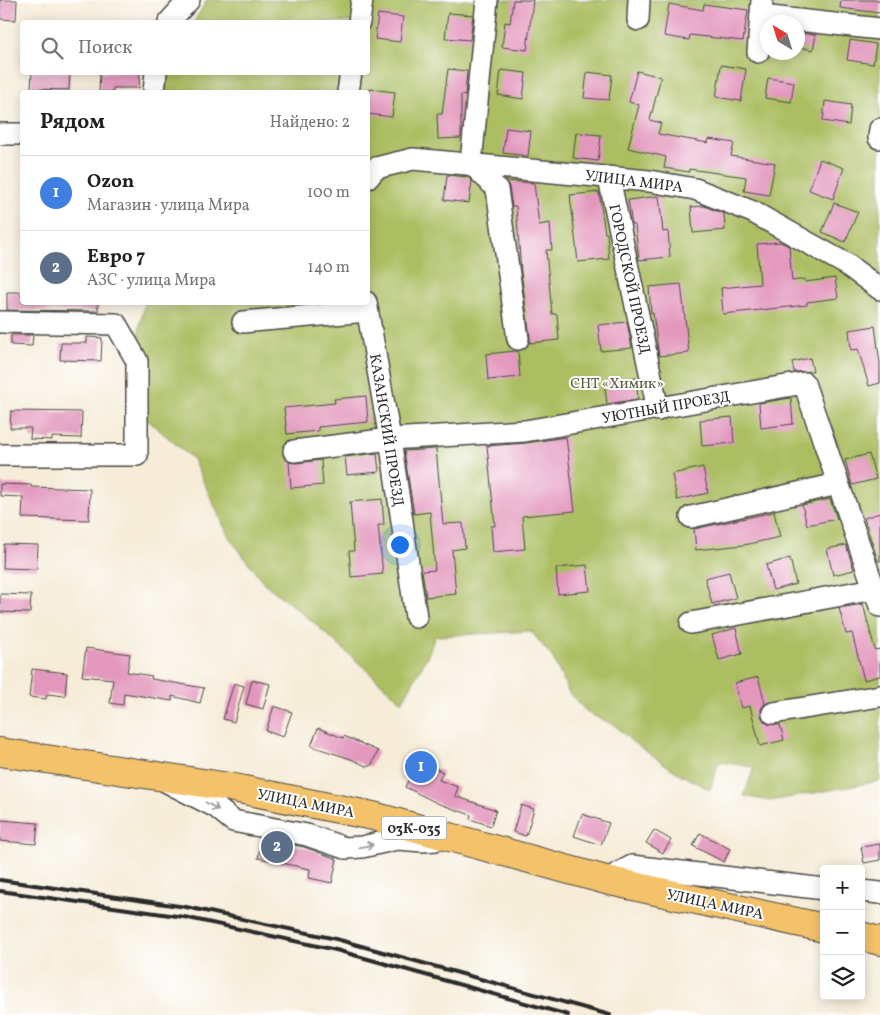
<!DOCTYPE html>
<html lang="ru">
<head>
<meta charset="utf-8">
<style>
	:root { --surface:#fff; --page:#f2f2f2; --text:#202124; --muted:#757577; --line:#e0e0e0; --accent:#111827 }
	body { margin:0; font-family:Vollkorn,serif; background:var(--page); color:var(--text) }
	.controls { position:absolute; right:15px; bottom:15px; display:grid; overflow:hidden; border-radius:5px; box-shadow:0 2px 12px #0003 }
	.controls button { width:45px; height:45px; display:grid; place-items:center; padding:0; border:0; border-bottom:1px solid var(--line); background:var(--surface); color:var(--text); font:25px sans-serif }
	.compass { position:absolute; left:760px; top:15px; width:45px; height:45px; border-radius:50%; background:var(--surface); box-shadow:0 2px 12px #0003; rotate:322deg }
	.you { position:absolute; left:399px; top:544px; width:18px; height:18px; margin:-12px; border:4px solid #fff; border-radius:50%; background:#1a73e8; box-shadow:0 0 0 8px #1a73e833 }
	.badge { display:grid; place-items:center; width:32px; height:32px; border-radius:50%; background:var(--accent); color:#fff; font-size:16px; font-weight:700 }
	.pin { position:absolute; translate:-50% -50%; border:2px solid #fff; box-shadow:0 1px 5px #0006 }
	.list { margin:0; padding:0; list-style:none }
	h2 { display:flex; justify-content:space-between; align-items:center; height:65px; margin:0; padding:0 20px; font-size:21px }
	h2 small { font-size:16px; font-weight:400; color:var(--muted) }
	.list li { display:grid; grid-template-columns:32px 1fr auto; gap:15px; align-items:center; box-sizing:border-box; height:75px; padding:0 20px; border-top:1px solid var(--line) }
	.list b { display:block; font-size:19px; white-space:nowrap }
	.list p { margin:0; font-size:16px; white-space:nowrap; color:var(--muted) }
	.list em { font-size:16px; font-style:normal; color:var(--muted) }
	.icon { flex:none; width:28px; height:28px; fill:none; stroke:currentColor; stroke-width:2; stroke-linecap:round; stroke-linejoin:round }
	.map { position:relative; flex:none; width:880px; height:1015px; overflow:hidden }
	.search { position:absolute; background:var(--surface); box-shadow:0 2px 12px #0003; left:20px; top:20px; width:350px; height:55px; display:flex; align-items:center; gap:12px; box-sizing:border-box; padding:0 18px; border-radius:5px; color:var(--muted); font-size:19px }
	.panel { position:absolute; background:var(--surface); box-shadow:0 2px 12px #0003; left:20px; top:90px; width:350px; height:215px; border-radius:5px }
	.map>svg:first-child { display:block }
</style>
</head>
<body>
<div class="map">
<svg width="880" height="1015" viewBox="0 0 880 1015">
	<rect width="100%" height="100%" fill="#fff"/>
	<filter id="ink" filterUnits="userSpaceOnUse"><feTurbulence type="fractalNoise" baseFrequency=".02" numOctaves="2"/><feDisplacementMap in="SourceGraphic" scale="10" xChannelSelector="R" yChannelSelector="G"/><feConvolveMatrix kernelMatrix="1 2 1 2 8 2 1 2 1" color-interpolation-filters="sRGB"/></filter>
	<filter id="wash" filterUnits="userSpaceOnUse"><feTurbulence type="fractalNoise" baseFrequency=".0096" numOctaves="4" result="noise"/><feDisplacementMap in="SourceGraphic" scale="20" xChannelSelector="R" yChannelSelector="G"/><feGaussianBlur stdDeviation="1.12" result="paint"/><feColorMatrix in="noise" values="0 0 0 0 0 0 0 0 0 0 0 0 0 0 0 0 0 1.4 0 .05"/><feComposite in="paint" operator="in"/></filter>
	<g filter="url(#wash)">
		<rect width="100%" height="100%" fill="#f6ecd8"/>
		<path fill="#acbe62" stroke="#6c7446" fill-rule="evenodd" d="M207 0H880V781L770 801 744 796 754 767 719 762 710 790 678 773 631 741 616 726 588 713 569 693 553 658 531 631 435 636 428 655 402 702 313 622 264 583 229 537 193 459 144 417 139 329 145 303 368 302V92H164L168 73 368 72V22H194ZM768 22H798V52H768Z"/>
		<g id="blocks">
			<g fill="#e397bd">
				<polygon points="0,0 17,0 16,20 0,19"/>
				<polygon points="513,0 533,0 527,50 502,47 505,22 510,23"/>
				<polygon points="841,0 880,0 880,13 840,8"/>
				<polygon points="669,4 703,10 704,4 748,10 743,41 690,35 689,40 664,36"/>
				<polygon points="448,13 473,15 470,40 445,38"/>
				<polygon points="378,14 403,17 400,42 375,39"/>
				<polygon points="798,33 816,35 813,50 798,47"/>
				<polygon points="850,40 876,44 873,64 847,60"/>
				<polygon points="721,65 746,69 741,101 716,97"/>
				<polygon points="448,69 467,71 465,96 461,95 461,138 438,139 437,114 442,114"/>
				<polygon points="501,70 526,73 523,99 498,95"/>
				<polygon points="637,71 661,77 650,120 661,123 658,134 708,143 709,139 734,143 731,156 775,163 769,195 744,191 746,177 689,169 689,172 664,168 666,157 628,148 639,105 629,102"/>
				<polygon points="32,72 70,72 69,90 31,89"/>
				<polygon points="100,72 140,72 139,88 113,88 113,92 99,92"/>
				<polygon points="587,72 612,75 609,100 584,98"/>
				<polygon points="768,78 794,82 791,102 765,98"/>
				<polygon points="370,89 395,92 392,117 368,114"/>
				<polygon points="825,101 851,105 849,125 823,121"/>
				<polygon points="506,128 531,131 528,156 503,153"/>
				<polygon points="576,133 601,135 598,161 573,158"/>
				<polygon points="820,159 844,168 833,199 809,190"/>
				<polygon points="447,175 468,177 472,181 469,203 444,200"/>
				<polygon points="506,181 534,183 539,225 550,223 552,250 546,250 552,314 557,314 559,340 530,343 530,337 521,272 516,206 512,206 509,187"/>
				<polygon points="599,192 605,233 607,233 609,259 578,262 570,195"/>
				<polygon points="659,196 663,232 668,231 670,257 639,260 635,225 632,225 628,200"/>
				<polygon points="834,203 858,212 845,242 822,232"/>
				<polygon points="704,206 724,214 725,230 693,233 691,207"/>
				<polygon points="780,242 789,246 792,281 805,279 805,282 835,278 838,298 807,302 807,305 723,314 721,288 760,284 757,244"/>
				<polygon points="681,284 689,353 659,356 653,313 651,313 649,287"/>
				<polygon points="7,292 22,292 22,302 98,302 98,311 7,310"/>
				<polygon points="627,322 632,348 601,351 598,325"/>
				<polygon points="875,326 880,363 880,383 869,386 858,349 851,350 849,330"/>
				<polygon points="11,335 33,335 32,346 11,345"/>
				<polygon points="87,337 102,338 101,361 60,360 61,343 87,343"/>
				<polygon points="515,351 518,351 520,377 488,380 486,354"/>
				<polygon points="810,358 813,371 794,372 792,362"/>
				<polygon points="636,378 638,399 607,404 604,381"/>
				<polygon points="366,396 368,422 318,427 318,431 287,434 284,408 335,403 334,399"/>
				<polygon points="791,398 793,424 761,428 759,403"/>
				<polygon points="11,411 82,412 81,438 52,437 52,440 30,439 31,428 10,428"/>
				<polygon points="732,417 734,443 702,446 700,420"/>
				<polygon points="566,437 575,511 522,516 525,549 493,552 491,526 495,526 487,446 526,443"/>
				<polygon points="436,449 443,524 463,523 465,548 452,550 456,594 426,597 422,571 435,570 430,512 414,514 404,451"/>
				<polygon points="377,453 379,472 347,475 345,457"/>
				<polygon points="869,454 876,479 852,485 845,460"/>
				<polygon points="321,460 323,485 291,488 289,462 296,463"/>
				<polygon points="703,467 708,493 677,500 672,474"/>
				<polygon points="0,484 31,485 31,487 90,489 89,520 22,518 23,497 0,496"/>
				<polygon points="382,499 384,525 378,525 383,574 351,577 349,551 354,551 350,502"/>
				<polygon points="830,499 837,519 807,525 802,505"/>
				<polygon points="774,512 780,537 744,545 696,550 694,529"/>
				<polygon points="880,513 880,561 878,561 864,518"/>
				<polygon points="4,544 38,545 37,569 3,568"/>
				<polygon points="846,545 854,570 833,575 827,549"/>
				<polygon points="790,558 796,584 773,590 766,565"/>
				<polygon points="587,565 590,591 558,594 556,568"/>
				<polygon points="729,572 736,598 712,604 705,578"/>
				<polygon points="0,594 31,595 30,613 0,612"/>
				<polygon points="863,604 875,650 880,649 880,676 864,680 852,633 846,634 839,608"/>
				<polygon points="736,628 742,654 719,660 712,635"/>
				<polygon points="86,648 130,654 127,672 152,676 151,679 204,688 200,703 172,696 172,701 124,693 123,705 110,703 113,679 82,676"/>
				<polygon points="32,669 67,673 65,696 47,694 46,699 29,697"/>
				<polygon points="758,677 765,703 761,709 761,715 764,721 768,724 780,725 784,740 760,746 750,706 741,708 735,683"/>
				<polygon points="252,680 270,684 263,709 246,704"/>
				<polygon points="234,683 244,686 234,722 223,719"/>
				<polygon points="274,706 292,712 283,737 266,731"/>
				<polygon points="318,728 343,738 344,736 378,751 371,766 366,766 351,759 311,746"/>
				<polygon points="418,760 443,772 439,780 458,787 455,796 496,810 491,826 470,819 471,815 437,803 405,787"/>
				<polygon points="521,805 534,809 526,836 513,832"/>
				<polygon points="582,814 609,823 601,845 574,836"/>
				<polygon points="0,820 38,823 36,844 0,841"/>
				<polygon points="654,830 671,840 663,853 646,843"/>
				<polygon points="700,833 730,849 724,862 693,846"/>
				<polygon points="262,839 304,847 337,859 332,883 309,878 310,869 258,858"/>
				<polygon points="880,844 880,860 864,863 861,847"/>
			</g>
		</g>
	</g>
	<g filter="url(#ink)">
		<use href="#blocks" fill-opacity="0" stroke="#494845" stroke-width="1"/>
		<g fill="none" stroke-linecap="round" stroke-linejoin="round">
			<g stroke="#494845" stroke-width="24">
				<g id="minor">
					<polyline points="487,0 471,163 497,189 518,339"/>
					<polyline points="761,16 880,29"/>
					<polyline points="638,20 639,0"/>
					<polyline points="169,22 189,0"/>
					<polyline points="359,22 362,0"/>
					<polyline points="758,52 762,0"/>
					<polyline points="154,92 156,72"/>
					<polyline points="348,92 351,72"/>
					<polyline points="0,134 22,134"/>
					<polyline points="879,138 880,129"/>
					<polyline points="368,178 376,168 413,159 649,181 695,189 753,212 846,264 880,289"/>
					<polyline points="609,178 658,410"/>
					<polyline points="366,302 390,439 416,617"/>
					<polyline points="0,322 116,324 137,361 137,455 0,455"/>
					<polyline points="243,322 367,311"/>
					<polyline points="294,451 390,439 525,431 804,383 880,606"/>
					<polyline points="691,517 838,484"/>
					<polyline points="691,623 874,589"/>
					<polyline points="773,713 880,696"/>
					<polyline points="167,782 216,807 233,821 307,835 345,848 362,847 397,839 423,841 436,840"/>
					<polyline points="606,880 632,866 824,889"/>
					<polyline points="861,891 880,893"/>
				</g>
			</g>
			<g stroke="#494845" stroke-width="30">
				<g id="major">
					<polyline points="0,752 229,787 373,816 606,880 824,928"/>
					<polyline points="861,936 880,941"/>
				</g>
			</g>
			<use href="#minor" stroke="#fff" stroke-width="21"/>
			<use href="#major" stroke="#f4c26a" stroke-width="28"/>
			<g stroke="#2b2b2b" stroke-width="4">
				<polyline points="0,880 186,907 336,939 610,1015"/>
				<polyline points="0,891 184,917 336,950 568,1015"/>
			</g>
		</g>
		<defs><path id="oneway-shaft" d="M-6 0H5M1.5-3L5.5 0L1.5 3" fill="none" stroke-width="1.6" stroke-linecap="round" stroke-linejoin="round" transform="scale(1.25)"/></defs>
		<g stroke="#a0a0a0">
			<use href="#oneway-shaft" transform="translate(212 806) rotate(30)"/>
			<use href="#oneway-shaft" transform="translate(366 846) rotate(-11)"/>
		</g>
	</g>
	<g text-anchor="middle" stroke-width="4" stroke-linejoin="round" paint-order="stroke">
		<rect fill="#fff" stroke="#6b6b6b" stroke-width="1" x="381.5" y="816.5" width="65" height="23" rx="4"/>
		<g font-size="14" font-weight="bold" fill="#2b2b2b">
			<text x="414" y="833">03К-035</text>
		</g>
		<g font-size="15" fill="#2b2b2b" stroke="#fff">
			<text transform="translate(634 181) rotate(7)" y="5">УЛИЦА МИРА</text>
			<text transform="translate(630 279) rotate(78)" y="5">ГОРОДСКОЙ ПРОЕЗД</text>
			<text transform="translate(666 407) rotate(-10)" y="5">УЮТНЫЙ ПРОЕЗД</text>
			<text transform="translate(387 430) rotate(81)" y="5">КАЗАНСКИЙ ПРОЕЗД</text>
			<text transform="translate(306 803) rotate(11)" y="5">УЛИЦА МИРА</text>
			<text transform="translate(715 904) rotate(12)" y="5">УЛИЦА МИРА</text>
		</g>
		<g font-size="15" fill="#585e3e" stroke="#fff">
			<text x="617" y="388">СНТ «Химик»</text>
		</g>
	</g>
</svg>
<div class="controls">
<button>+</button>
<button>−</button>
<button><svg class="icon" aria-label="layers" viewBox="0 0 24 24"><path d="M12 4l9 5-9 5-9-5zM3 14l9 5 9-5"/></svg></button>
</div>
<svg class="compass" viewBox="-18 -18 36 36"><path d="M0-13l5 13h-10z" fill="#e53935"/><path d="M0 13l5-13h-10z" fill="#757577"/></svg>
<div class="you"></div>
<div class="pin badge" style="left:421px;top:767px;background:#3f7fe0">1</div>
<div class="pin badge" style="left:277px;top:847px;background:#5c6f8a">2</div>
<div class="search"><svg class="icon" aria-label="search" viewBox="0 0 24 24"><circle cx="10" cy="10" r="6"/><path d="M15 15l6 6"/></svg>Поиск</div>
<section class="panel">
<h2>Рядом<small>Найдено: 2</small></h2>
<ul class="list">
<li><span class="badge" style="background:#3f7fe0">1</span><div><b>Ozon</b><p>Магазин · улица Мира</p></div><em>100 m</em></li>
<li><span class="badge" style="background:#5c6f8a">2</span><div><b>Евро 7</b><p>АЗС · улица Мира</p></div><em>140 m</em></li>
</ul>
</section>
</div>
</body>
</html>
